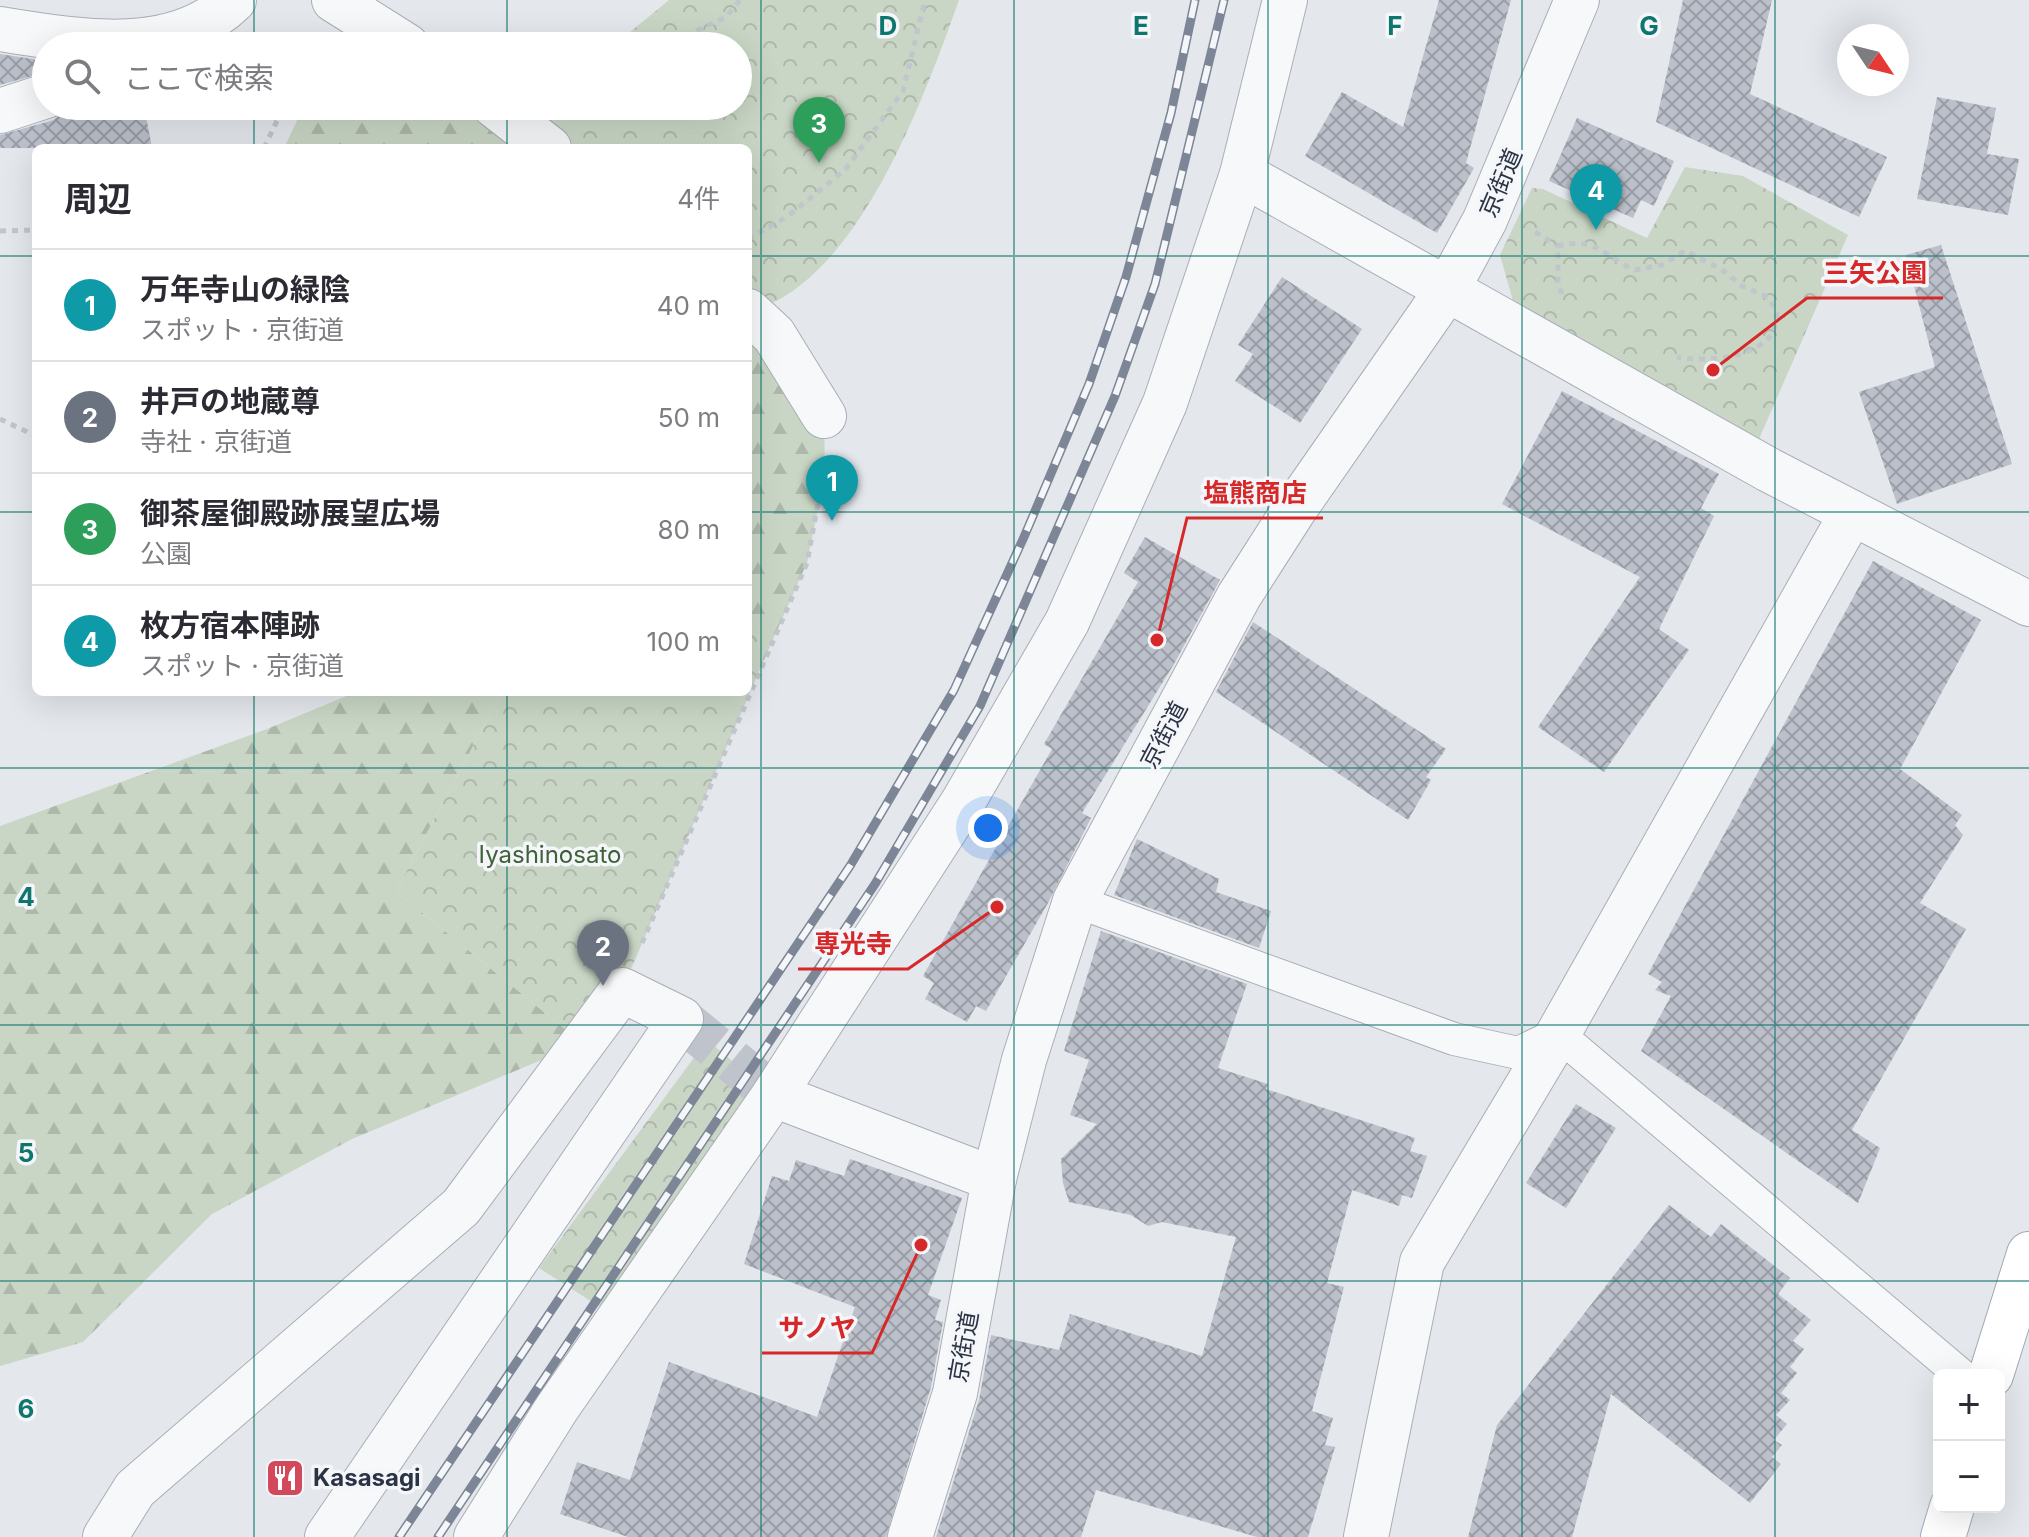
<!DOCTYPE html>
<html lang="ja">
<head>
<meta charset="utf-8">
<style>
	:root { --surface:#fff; --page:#f2f2f3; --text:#2b2b33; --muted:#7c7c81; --line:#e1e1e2; --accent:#d1495b }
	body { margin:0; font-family:Inter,"Noto Sans JP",sans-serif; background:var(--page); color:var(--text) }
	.controls { position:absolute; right:24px; bottom:24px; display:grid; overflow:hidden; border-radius:12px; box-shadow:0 8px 32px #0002 }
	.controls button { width:72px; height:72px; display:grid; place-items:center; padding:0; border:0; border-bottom:2px solid var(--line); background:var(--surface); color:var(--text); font:40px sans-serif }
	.compass { position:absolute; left:1837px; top:24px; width:72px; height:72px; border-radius:50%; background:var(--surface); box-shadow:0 8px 32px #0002; rotate:125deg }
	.you { position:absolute; left:988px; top:828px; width:28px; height:28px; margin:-20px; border:6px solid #fff; border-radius:50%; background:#1a73e8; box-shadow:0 0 0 12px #1a73e833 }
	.badge { display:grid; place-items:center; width:52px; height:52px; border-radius:50%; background:var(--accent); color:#fff; font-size:26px; font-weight:700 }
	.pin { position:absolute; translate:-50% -66px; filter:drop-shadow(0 2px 4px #0008) }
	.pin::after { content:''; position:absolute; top:42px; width:28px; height:24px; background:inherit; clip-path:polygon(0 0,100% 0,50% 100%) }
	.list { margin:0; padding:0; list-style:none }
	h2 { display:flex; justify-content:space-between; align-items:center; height:104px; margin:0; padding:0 32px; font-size:34px }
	h2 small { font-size:26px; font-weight:400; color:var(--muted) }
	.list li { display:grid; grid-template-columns:52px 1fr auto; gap:24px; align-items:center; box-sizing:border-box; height:112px; padding:0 32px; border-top:2px solid var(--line) }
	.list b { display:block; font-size:30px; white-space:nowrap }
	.list p { margin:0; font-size:26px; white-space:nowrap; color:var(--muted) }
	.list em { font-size:26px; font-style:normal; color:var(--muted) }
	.icon { flex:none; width:44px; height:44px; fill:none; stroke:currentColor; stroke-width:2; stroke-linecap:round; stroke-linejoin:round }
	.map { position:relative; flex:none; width:2029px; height:1537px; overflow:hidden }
	.search { position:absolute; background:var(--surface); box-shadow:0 8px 32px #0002; left:32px; top:32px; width:720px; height:88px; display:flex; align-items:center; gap:20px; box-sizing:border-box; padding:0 28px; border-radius:44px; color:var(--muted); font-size:30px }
	.panel { position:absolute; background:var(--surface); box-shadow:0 8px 32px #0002; left:32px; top:144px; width:720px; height:552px; border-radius:12px }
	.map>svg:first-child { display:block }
</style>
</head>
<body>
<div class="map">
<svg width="2029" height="1537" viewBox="0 0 2029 1537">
	<defs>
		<pattern id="forest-firs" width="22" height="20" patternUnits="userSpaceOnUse" patternTransform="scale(2)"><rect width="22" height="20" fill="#c9d6c5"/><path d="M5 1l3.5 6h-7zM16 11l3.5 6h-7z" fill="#adb8ab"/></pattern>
		<pattern id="park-crowns" width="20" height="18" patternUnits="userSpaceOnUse" patternTransform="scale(2)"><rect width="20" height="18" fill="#c9d6c5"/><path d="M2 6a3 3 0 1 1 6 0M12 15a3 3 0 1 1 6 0" fill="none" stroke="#adb8ab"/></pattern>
		<pattern id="building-cross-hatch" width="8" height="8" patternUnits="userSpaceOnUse" patternTransform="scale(2)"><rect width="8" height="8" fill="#bbc0ca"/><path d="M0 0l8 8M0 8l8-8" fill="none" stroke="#989da6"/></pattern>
	</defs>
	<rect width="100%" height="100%" fill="#e4e7ec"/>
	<g fill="url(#forest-firs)">
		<polygon points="304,106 482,106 540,148 284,148"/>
		<polygon points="748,326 824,416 825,474 807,563 770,646 748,628"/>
		<polygon points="356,692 502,692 396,891 582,1043 352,1139 212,1214 83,1342 0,1366 0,826 267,729"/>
	</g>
	<g fill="url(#park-crowns)">
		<path d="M669 0H959C925 95 863 268 763 307L748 294V148H577L523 106H738V46H613Z"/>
		<polygon points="1685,167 1743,176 1848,235 1759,439 1513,301 1500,255 1532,188 1543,189 1647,238"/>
		<polygon points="748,628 770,646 622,990 582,1043 396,891 502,692 748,692"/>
		<polygon points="707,1040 760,1084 600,1307 539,1268"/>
	</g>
	<g fill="url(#building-cross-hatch)">
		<polygon points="1439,0 1511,0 1466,163 1474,168 1437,233 1305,156 1342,92 1403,127"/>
		<polygon points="1683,0 1772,0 1750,94 1887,157 1859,217 1656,122"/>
		<polygon points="0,54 46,61 46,72 0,85"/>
		<polygon points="1937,97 1996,108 1987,154 2019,159 2008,215 1917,199"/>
		<polygon points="68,106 144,106 152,148 0,148 0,135 54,120"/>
		<polygon points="1577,118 1674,161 1654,206 1641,200 1633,218 1549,181"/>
		<polygon points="1941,245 2012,464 1897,504 1859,392 1935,367 1906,255"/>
		<polygon points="1282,277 1362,329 1300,423 1235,381 1253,354 1238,345"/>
		<polygon points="1562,391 1719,474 1701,508 1714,516 1659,629 1689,650 1604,772 1538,727 1640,577 1502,504"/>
		<polygon points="1145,537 1220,580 1174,664 1082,813 1091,818 1048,903 986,1011 976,1006 967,1022 925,999 934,983 923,976 1052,749 1044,744 1138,582 1124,573"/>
		<polygon points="1873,561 1981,620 1900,769 1962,815 1955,825 1963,835 1920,903 1966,929 1852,1130 1880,1148 1858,1203 1641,1051 1671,996 1655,990 1662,982 1648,974"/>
		<polygon points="1253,622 1446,749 1426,777 1431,780 1408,820 1216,692"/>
		<polygon points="1137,839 1219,879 1216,892 1271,911 1259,948 1114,895"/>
		<polygon points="1101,931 1247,984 1218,1068 1268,1084 1266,1089 1415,1138 1410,1151 1427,1156 1412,1198 1402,1195 1399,1206 1352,1190 1327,1283 1344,1287 1312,1411 1333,1418 1325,1445 1335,1447 1308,1537 1257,1537 1096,1490 1081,1537 936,1537 979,1400 991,1335 1059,1350 1070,1314 1202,1356 1236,1237 1162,1222 1148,1226 1131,1215 1069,1202 1063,1183 1061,1159 1097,1124 1070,1115 1089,1060 1064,1051"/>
		<polygon points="1576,1104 1616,1128 1566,1208 1526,1183"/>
		<polygon points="850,1159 962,1198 928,1295 941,1300 935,1320 943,1322 931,1387 886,1537 628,1537 560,1514 577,1462 630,1480 669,1362 817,1417 855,1307 744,1264 772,1176 789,1181 796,1160 844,1176"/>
		<polygon points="1669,1205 1711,1237 1721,1224 1790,1278 1778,1294 1811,1320 1793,1341 1804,1349 1790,1367 1797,1373 1781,1393 1790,1400 1776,1415 1787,1424 1774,1440 1782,1445 1772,1457 1781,1464 1750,1503 1611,1394 1572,1537 1468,1537 1497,1425"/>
	</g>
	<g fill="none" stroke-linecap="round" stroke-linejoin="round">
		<polyline stroke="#bfc3cb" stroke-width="44" stroke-dasharray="44 22" stroke-linecap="butt" points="681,1019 774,1095"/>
		<g stroke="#a9aeb7" stroke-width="34">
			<polyline id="service" points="1075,901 1454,1039 1518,1053 1558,1034 1961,1375"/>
		</g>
		<g stroke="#a9aeb7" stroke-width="46">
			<g id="minor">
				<polyline points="334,0 407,46"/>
				<path d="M0 29C76 41 173 60 234 0"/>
				<polyline points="495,106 549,148"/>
				<polyline points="0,111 46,96"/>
				<polyline points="1242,174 1769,470 2029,604"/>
				<polyline points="748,311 774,335 824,416"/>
				<polyline points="774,1095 994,1179"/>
				<polyline points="105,1537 135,1489 461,1207 622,990 681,1019 327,1537"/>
				<polyline points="476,1537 557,1408 774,1095 963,802 1067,622 1165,403 1242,174 1285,0"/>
				<polyline points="910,1537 955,1393 994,1179 1024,1060 1075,901 1239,596 1294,510 1447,290 1485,220 1577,0"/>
				<polyline points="1366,1537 1422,1262 1558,1034 1852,513"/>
			</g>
		</g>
		<g stroke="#a3abb8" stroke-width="46">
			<g id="primary">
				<polyline points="1991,1375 2029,1254"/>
				<polyline points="1943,1537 1952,1507"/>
			</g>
		</g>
		<g stroke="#c2c5cb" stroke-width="5" stroke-dasharray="6 6" stroke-linecap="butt">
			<polyline points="664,46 726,17 740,0"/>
			<polyline points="264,148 284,106"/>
			<polyline points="0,231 36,230"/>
			<polyline points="1535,232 1558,246"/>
			<polyline points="748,239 788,216 845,170 903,91 925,0"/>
			<path d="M1562 294 1558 283V246C1597 236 1604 257 1635 270L1662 265 1685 251 1721 269 1742 286 1768 297 1777 313C1776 318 1775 327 1773 332 1758 359 1703 362 1677 357"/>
			<polyline points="0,419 36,436"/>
			<polyline points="642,943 807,563 825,465"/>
		</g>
		<use href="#service" stroke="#f7f8fa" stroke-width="32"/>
		<use href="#minor" stroke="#f7f8fa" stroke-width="44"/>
		<use href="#primary" stroke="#fff" stroke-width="44"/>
		<g stroke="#7d8696" stroke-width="9">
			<g id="rail">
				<polyline points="399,1537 850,866 954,690 1024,537 1089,384 1126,277 1171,113 1195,0"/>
				<polyline points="438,1537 875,884 980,706 1115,396 1155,284 1224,0"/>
			</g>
		</g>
		<use href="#rail" stroke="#f4f6f9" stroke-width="6" stroke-dasharray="18" stroke-linecap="butt"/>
	</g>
	<path fill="none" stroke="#0f766e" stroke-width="2" stroke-opacity="0.55" d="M254 0V46M507 0V46M761 0V1537M1014 0V1537M1268 0V1537M1522 0V1537M1775 0V1537M254 106V148M507 106V148M0 256H36M748 256H2029M0 512H36M748 512H2029M254 692V1537M507 692V1537M0 768H2029M0 1025H2029M0 1281H2029"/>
	<defs>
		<g id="restaurant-square" transform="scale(2)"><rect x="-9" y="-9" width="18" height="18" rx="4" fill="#d1495b" stroke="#f4f6f9"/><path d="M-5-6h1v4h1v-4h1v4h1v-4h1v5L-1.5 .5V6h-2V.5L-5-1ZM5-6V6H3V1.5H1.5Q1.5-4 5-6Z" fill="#fff"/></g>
	</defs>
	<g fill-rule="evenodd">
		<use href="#restaurant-square" x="285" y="1478"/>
	</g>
	<g text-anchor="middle" stroke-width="7" stroke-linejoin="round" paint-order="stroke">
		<g font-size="24" fill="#2b3445" stroke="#f4f6f9">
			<text transform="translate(1501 183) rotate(-67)" y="8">京街道</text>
			<text transform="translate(1164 735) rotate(-62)" y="8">京街道</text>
			<text transform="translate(964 1347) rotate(-80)" y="8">京街道</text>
		</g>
		<g font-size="24" fill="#3f6138" stroke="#f4f6f9">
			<text x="550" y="863">Iyashinosato</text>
		</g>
		<g font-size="24" font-weight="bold" fill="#2b3445" stroke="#f4f6f9" text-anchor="start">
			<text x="313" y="1486">Kasasagi</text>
		</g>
	</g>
	<g font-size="26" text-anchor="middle" font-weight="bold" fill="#0f766e" stroke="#f4f6f9" stroke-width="7" stroke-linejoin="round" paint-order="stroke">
		<text x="888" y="35">D</text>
		<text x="1141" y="35">E</text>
		<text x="1395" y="35">F</text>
		<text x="1649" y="35">G</text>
		<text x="26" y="906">4</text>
		<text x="26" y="1162">5</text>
		<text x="26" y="1418">6</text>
	</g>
	<path fill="none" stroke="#d62828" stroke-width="3" d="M1713 370L1807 298H1943M1157 640L1187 518H1323M997 907L908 969H798M921 1245L872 1353H762"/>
	<g fill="#d62828" stroke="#f4f6f9" stroke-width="3">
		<circle cx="1713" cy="370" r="8"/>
		<circle cx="1157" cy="640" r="8"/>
		<circle cx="997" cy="907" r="8"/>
		<circle cx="921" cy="1245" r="8"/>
	</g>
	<g font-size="26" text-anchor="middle" font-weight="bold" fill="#d62828" stroke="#f4f6f9" stroke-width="7" stroke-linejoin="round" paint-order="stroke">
		<text x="1875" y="282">三矢公園</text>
		<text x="1255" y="502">塩熊商店</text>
		<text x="853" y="953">専光寺</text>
		<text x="817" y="1337">サノヤ</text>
	</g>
</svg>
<div class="controls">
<button>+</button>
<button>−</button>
</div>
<svg class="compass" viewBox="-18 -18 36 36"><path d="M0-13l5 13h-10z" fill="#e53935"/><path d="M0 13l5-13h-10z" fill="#7c7c81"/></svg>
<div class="you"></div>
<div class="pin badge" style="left:832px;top:521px;background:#0f9aa8">1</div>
<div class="pin badge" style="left:603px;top:986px;background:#6b7280">2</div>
<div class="pin badge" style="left:819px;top:163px;background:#2e9e5b">3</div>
<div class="pin badge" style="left:1596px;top:230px;background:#0f9aa8">4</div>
<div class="search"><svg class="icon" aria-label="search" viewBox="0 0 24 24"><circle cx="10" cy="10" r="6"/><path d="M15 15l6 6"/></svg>ここで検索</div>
<section class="panel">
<h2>周辺<small>4件</small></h2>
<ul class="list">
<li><span class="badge" style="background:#0f9aa8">1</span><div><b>万年寺山の緑陰</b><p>スポット · 京街道</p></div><em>40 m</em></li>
<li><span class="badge" style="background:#6b7280">2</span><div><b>井戸の地蔵尊</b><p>寺社 · 京街道</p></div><em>50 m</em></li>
<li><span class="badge" style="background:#2e9e5b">3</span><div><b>御茶屋御殿跡展望広場</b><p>公園</p></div><em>80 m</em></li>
<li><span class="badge" style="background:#0f9aa8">4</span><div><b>枚方宿本陣跡</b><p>スポット · 京街道</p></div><em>100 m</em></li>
</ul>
</section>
</div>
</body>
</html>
